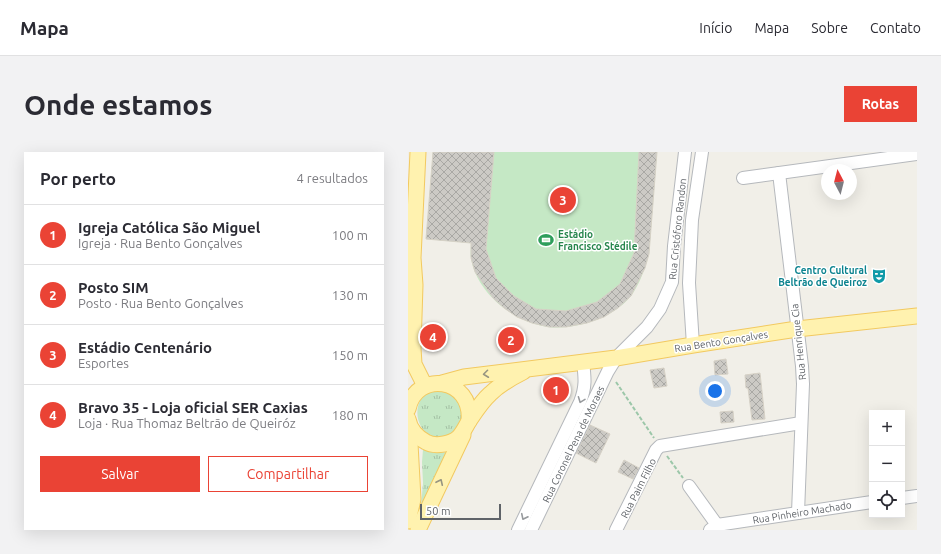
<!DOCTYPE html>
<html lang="pt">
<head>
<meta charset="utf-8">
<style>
	:root { --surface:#fff; --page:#f2f2f3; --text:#2b2b33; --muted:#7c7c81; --line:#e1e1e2; --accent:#ea4335 }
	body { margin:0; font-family:Ubuntu,sans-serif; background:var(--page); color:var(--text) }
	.controls { position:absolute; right:12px; bottom:12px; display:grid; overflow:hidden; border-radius:0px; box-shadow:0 4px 16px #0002 }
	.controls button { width:36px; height:36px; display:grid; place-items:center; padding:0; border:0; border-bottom:1px solid var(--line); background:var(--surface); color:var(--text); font:20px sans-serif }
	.compass { position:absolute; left:413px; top:12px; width:36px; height:36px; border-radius:50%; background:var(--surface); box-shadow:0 4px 16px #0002; rotate:353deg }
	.scale { position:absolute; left:12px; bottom:10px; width:81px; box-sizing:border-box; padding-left:4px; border:2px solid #5f6368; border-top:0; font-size:11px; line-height:14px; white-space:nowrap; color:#5f6368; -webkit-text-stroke:3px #fff; paint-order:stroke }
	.you { position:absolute; left:307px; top:239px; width:14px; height:14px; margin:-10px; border:3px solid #fff; border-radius:50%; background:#1a73e8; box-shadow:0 0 0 6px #1a73e833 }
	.badge { display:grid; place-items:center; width:26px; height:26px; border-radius:50%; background:var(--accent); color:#fff; font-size:13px; font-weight:700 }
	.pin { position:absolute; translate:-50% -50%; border:2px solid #fff; box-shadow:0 1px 4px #0006 }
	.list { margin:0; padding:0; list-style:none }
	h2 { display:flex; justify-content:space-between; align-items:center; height:52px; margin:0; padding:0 16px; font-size:17px }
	h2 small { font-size:13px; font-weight:400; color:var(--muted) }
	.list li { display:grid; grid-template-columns:26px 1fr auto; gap:12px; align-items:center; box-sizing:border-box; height:60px; padding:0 16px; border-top:1px solid var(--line) }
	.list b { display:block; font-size:15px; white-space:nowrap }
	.list p { margin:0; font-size:13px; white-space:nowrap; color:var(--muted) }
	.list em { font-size:13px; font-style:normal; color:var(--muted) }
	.actions { display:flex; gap:8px; padding:12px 16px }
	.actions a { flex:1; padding:9px 0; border:1px solid var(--accent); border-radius:0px; text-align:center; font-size:14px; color:var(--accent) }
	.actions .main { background:var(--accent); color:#fff }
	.icon { flex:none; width:22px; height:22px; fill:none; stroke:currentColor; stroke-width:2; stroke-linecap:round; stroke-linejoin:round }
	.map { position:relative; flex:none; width:509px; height:378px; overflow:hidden; border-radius:0px }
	header { display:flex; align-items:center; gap:24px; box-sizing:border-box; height:56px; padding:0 20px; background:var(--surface); border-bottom:1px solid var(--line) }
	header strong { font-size:19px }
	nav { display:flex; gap:22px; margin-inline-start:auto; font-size:14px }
	.intro { display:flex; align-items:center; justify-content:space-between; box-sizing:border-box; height:96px; padding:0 24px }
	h1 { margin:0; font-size:28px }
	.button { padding:10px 18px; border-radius:0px; background:var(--accent); color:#fff; font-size:14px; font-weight:700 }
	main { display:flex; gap:24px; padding:0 24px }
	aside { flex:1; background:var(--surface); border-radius:0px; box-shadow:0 4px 16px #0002 }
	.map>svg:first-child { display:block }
</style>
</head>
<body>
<header>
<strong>Mapa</strong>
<nav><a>Início</a><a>Mapa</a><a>Sobre</a><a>Contato</a></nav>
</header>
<div class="intro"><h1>Onde estamos</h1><a class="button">Rotas</a></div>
<main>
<aside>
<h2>Por perto<small>4 resultados</small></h2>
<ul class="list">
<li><span class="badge">1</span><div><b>Igreja Católica São Miguel</b><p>Igreja · Rua Bento Gonçalves</p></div><em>100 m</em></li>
<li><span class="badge">2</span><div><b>Posto SIM</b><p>Posto · Rua Bento Gonçalves</p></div><em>130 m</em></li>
<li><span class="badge">3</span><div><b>Estádio Centenário</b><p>Esportes</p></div><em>150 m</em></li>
<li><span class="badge">4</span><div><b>Bravo 35 - Loja oficial SER Caxias</b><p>Loja · Rua Thomaz Beltrão de Queiróz</p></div><em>180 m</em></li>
</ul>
<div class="actions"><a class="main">Salvar</a><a>Compartilhar</a></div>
</aside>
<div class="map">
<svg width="509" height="378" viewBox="0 0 509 378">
	<defs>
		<pattern id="grass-tufts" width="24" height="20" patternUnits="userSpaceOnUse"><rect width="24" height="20" fill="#c5e8c5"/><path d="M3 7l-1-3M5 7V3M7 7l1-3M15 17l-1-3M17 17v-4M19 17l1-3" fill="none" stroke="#a3c0a4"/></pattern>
		<pattern id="building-cross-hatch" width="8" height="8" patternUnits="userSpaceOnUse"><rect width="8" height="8" fill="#cccac5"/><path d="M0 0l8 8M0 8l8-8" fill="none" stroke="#a9a8a4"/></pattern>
	</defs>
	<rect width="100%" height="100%" fill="#f1efe8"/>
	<g fill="url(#grass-tufts)">
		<path d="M38 237 54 253C54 258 56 265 54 269 53 273 46 281 42 283 17 295 0 263 15 244 17 242 20 239 22 238 26 237 33 238 38 237Z"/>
		<polygon points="15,297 27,301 42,300 13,355 15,331 14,310"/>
	</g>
	<path fill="#c5e8c5" d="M25 0H249L241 102C237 116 232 132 223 144 214 155 201 163 188 168 174 173 156 177 140 175 106 170 69 142 63 106 62 101 63 96 63 91L18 87Z"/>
	<g fill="url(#building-cross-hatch)" stroke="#d6d1c6">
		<polygon points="25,0 86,0 78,97 88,126 106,144 128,157 158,159 189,150 212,132 226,101 231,0 249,0 241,102 237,116 223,144 210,156 196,165 179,171 158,175 141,175 124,171 109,165 96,156 85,146 67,120 63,106 63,91 18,87"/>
		<polygon points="318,207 320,222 307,223 306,209"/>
		<polygon points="256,216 259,234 246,236 242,218"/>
		<polygon points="352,221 357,267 344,268 340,236 338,236 337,223"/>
		<polygon points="325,259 326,270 313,271 312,260"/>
		<polygon points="182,273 202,282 188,311 168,301"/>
		<polygon points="216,308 231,316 225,327 210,320"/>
	</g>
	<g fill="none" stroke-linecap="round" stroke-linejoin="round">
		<g stroke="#b5b8bc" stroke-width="14">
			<g id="minor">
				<polyline points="371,21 394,214 395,232 390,361"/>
				<polyline points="335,26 509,2"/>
				<polyline points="285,193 281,131 284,68 294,0"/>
				<polyline points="281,334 309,373"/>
				<polyline points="494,346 509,344"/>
				<path d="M110 378 172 250C178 235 177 226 175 210"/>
				<polyline points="123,378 200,219 208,206 239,175 252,157 264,130 266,94 277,0"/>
				<polyline points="208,378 248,298 252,294 393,271"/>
				<polyline points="302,378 309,373 464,350"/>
			</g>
		</g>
		<g stroke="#f2c960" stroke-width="17">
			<g id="major">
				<polyline points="10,0 5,106 7,133 5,196 6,212 17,234"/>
				<polyline points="34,231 56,225 208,206 285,193 389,177 509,164"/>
				<path d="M0 257C8 218 65 225 61 269"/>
				<path d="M0 267C2 278 9 285 18 290 23 293 30 293 36 292 52 289 54 281 61 269 67 260 74 249 82 242 91 233 103 226 115 220"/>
				<polyline points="0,369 5,347 1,273"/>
				<polyline points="10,378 55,283"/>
			</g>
		</g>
		<g stroke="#9cc7a9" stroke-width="2" stroke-dasharray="4 2" stroke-linecap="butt">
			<polyline points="208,230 246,286"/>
			<polyline points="259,304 275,326"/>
		</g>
		<use href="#minor" stroke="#fff" stroke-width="12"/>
		<use href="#major" stroke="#fff2af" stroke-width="15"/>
	</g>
	<defs><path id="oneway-chevron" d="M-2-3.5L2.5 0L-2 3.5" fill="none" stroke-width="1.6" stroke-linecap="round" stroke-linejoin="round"/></defs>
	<g stroke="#979581">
		<use href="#oneway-chevron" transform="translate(78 222) rotate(173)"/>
		<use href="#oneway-chevron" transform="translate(32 330) rotate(-65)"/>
	</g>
	<g stroke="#979a9d">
		<use href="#oneway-chevron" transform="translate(173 248) rotate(111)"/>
		<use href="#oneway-chevron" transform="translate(116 365) rotate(116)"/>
	</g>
	<defs>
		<g id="stadium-bare" transform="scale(1.2)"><path d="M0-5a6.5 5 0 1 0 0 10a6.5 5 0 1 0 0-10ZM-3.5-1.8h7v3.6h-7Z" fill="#2e9e5b" stroke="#fff" stroke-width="2.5" paint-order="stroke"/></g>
		<g id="theatre-bare" transform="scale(1.2)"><path d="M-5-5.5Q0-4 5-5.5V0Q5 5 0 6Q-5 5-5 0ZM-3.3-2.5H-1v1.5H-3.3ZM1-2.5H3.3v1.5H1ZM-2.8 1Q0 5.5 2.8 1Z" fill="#0f9aa8" stroke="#fff" stroke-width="2.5" paint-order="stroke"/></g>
	</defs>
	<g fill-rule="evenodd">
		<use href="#stadium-bare" x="138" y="88"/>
		<use href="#theatre-bare" x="471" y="124"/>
	</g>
	<g text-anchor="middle" stroke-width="3" stroke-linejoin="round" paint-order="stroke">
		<g font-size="10" fill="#5f6368" stroke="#fff">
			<text transform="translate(269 77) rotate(-84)" y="4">Rua Cristóforo Randon</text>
			<text transform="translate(313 189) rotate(-9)" y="4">Rua Bento Gonçalves</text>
			<text transform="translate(390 190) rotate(-96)" y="4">Rua Henrique Cia</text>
			<text transform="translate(165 292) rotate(-64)" y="4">Rua Coronel Pena de Moraes</text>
			<text transform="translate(230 336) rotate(-63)" y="4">Rua Paim Filho</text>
			<text transform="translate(394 360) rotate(-9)" y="4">Rua Pinheiro Machado</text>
		</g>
		<g font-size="10" font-weight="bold" fill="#27864d" stroke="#fff" text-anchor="start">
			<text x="150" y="86">Estádio<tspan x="150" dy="12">Francisco Stédile</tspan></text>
		</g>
		<g font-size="10" font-weight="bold" fill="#0d838f" stroke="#fff" text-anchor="end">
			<text x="459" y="122">Centro Cultural<tspan x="459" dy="12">Beltrão de Queiroz</tspan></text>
		</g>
	</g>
</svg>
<div class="controls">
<button>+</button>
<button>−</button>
<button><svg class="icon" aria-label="locate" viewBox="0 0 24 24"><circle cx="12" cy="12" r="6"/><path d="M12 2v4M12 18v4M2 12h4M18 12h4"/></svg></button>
</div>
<svg class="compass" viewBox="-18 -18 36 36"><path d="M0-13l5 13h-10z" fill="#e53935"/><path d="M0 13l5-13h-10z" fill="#7c7c81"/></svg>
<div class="scale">50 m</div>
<div class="you"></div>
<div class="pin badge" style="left:148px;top:238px">1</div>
<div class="pin badge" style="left:103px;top:188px">2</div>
<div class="pin badge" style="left:155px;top:48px">3</div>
<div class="pin badge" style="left:25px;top:185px">4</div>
</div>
</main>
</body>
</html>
